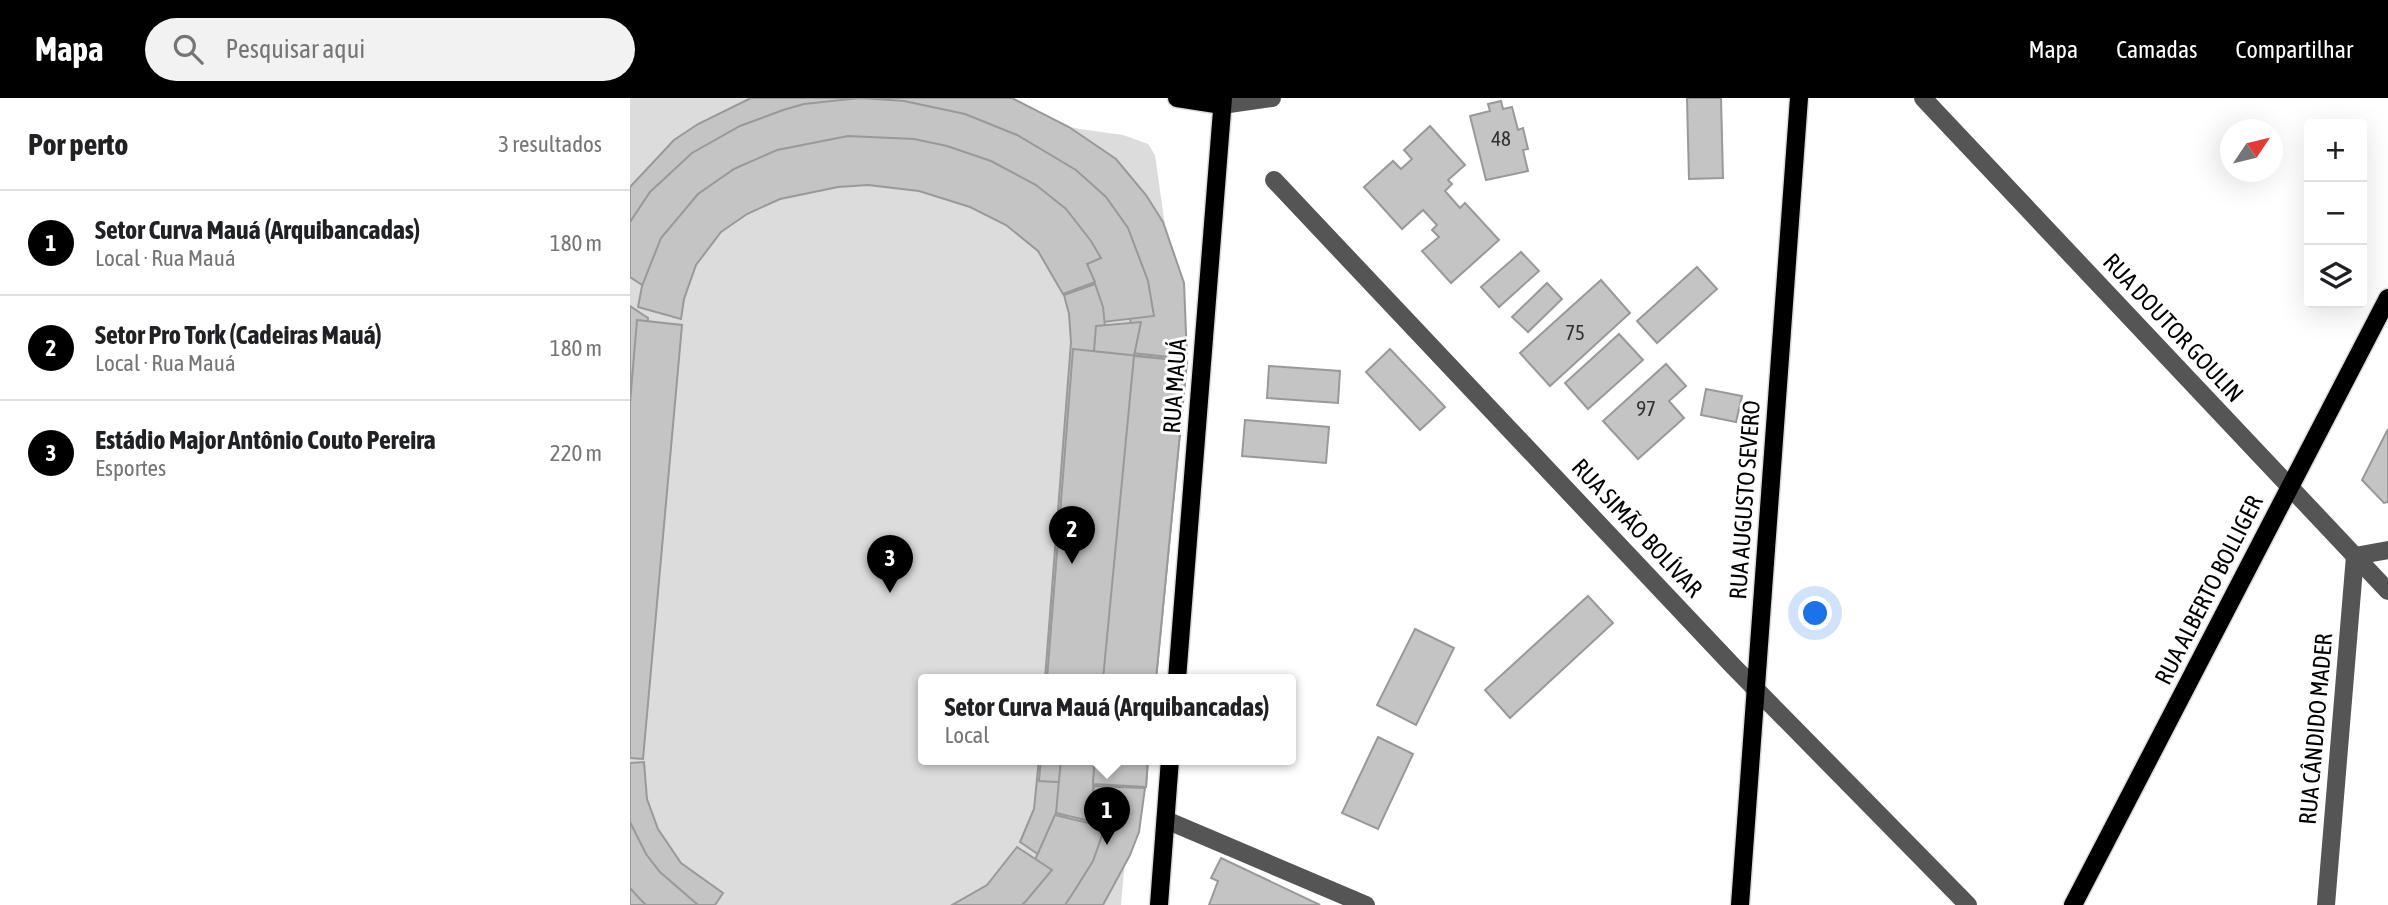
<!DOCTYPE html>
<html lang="pt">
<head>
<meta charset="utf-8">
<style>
	:root { --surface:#fff; --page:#f2f2f2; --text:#202124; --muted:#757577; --line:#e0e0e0; --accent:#000 }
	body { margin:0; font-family:"Asap Condensed",sans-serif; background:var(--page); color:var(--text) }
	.controls { position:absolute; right:21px; top:21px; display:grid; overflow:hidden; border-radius:7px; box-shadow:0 7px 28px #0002 }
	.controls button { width:63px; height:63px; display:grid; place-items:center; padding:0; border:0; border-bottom:2px solid var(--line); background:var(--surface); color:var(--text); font:35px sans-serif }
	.compass { position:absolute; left:1590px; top:21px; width:63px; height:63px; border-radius:50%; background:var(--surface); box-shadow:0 7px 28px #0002; rotate:55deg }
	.you { position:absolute; left:1186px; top:516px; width:24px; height:24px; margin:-18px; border:5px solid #fff; border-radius:50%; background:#1a73e8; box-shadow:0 0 0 10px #1a73e833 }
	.badge { display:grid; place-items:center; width:46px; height:46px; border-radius:50%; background:var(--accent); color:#fff; font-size:23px; font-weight:700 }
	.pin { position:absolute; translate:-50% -58px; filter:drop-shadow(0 2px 4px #0008) }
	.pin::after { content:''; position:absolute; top:37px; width:24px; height:21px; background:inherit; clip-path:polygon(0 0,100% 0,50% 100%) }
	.popup { position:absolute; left:288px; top:576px; width:378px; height:91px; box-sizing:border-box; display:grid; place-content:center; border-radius:7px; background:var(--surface); filter:drop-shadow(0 2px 5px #0005); font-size:23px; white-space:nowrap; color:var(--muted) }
	.popup b { font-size:26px; color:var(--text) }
	.popup::after { content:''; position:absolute; left:50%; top:100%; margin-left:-14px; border:14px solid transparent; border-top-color:var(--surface) }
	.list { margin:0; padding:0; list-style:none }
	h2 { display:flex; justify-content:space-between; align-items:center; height:91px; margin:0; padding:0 28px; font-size:30px }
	h2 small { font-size:23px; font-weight:400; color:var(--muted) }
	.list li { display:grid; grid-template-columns:46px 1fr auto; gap:21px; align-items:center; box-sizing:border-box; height:105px; padding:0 28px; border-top:2px solid var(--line) }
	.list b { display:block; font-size:26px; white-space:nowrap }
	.list p { margin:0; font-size:23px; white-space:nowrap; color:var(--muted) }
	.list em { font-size:23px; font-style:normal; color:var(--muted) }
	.icon { flex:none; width:38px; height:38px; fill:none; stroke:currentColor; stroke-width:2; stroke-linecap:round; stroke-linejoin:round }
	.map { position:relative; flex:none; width:1758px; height:807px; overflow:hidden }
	header { display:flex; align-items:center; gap:42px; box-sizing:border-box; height:98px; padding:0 35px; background:var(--accent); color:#fff }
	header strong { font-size:33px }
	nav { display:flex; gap:38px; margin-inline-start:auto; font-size:24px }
	.search { width:490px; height:63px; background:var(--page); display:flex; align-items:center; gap:18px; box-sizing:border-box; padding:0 24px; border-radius:38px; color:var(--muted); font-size:26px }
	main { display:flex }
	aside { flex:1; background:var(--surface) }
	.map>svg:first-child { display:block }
</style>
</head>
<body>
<header>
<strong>Mapa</strong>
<div class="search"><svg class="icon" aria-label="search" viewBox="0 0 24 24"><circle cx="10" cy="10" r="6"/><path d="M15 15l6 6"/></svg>Pesquisar aqui</div>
<nav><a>Mapa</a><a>Camadas</a><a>Compartilhar</a></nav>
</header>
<main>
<aside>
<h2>Por perto<small>3 resultados</small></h2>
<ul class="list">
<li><span class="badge">1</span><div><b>Setor Curva Mauá (Arquibancadas)</b><p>Local · Rua Mauá</p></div><em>180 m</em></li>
<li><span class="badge">2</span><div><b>Setor Pro Tork (Cadeiras Mauá)</b><p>Local · Rua Mauá</p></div><em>180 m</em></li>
<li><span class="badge">3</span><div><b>Estádio Major Antônio Couto Pereira</b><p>Esportes</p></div><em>220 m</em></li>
</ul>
</aside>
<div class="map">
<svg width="1758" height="807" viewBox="0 0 1758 807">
	<rect width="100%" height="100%" fill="#fff"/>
	<polygon fill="#dcdcdc" points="0,0 302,0 450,31 493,37 518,46 525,57 545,199 511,581 293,581 293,661 504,661 491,807 0,807"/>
	<g fill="#c4c4c4" stroke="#999" stroke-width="2">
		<polygon points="121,0 382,0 439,29 486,61 516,97 533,124 554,185 557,261 502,255 500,214 489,169 470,132 446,102 387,63 358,49 303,34 266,29 215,30 172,36 133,48 87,71 63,90 36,120 13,161 0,151 0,89 44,42 68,26"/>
		<polygon points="230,0 274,3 335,16 387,37 446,72 476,99 498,130 518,183 524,218 465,225 458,195 440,155 420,129 400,113 327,77 273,65 206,64 145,77 99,101 65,130 40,168 32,200 0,179 0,124 20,94 62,55 110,28 153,12 174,6"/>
		<polygon points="1057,0 1091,0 1093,80 1059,81"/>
		<polygon points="871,3 873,11 882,9 888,32 893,30 898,51 893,52 898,73 856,82 840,18 860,13 858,6"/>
		<polygon points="800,28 835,67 818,82 822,86 815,93 830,110 835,105 869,142 821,185 792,153 809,139 802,132 807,127 793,112 772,131 734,89 763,63 771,71 782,61 774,52"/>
		<polygon points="218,38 284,41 317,48 361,63 406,87 436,111 461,143 471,160 457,166 465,184 433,196 408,153 376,127 340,109 289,93 238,87 208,89 150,101 117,116 91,134 66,167 54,201 51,221 8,209 12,188 31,140 68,96 104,71 147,52"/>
		<polygon points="891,154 909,173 869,209 851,189"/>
		<polygon points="1067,169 1087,191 1027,245 1007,223"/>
		<polygon points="971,182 1000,215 920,288 890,255"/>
		<polygon points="917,185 932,201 898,234 882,219"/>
		<polygon points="465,186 473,209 477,248 450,581 415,581 441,244 439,216 434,197"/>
		<polygon points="0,208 18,220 0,429"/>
		<polygon points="7,222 52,227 13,661 0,660 0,305"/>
		<polygon points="511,224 504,258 473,581 438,581 466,228"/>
		<polygon points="989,236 1013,262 958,311 935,285"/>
		<polygon points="443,251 557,263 526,581 417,581"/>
		<polygon points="760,251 815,309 790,332 736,274"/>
		<polygon points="504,258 557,263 526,581 473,581"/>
		<polygon points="1036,266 1056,288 1039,303 1054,320 1008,361 973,323"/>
		<polygon points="639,268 710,273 708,305 637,300"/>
		<polygon points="1076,291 1112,298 1106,324 1071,317"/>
		<polygon points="615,322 699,329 696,365 612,358"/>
		<polygon points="1758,331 1758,404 1754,405 1732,382"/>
		<polygon points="958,498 983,525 880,620 855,592"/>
		<polygon points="785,531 824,550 786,627 747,607"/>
		<polygon points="748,639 783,656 748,731 712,715"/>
		<polygon points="409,661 443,661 436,718 418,763 390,744 404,711"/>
		<polygon points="411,661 518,661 516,689 409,683"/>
		<polygon points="431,661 465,661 463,686 468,725 426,715"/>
		<polygon points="465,661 518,661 516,689 463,686"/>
		<polygon points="14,664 17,701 28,731 51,765 93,795 85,807 38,807 19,789 0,763 0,665"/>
		<polygon points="464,688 515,690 509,734 500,757 473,807 411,807 431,780 454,736"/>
		<polygon points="425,717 475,729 463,763 443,795 435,807 364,807 387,787 404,764"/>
		<polygon points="0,724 16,756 30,774 68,807 0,807"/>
		<polygon points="387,749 422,772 396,803 392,807 322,807 357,787"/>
		<polygon points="591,760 690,807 579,807 588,783 581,780"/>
		<polygon points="0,790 9,800 16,807 0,807"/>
	</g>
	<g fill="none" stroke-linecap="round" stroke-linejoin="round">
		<g stroke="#dbdbdb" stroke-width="21">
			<g id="major">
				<polyline points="547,0 592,7"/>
				<polyline points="547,581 593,0"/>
				<polyline points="529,807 540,661"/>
				<polyline points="1110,807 1169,0"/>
				<polyline points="1443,807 1758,200"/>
			</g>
		</g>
		<g stroke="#555" stroke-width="18">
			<polyline points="1293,0 1758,493"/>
			<polyline points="592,7 642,0"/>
			<polyline points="644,82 1103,568 1338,807"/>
			<polyline points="536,722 736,807"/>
			<polyline points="1696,807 1725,458 1758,452"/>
		</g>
		<use href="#major" stroke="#000" stroke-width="18"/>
	</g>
	<g text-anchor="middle" stroke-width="6" stroke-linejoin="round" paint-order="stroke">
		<g font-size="21" fill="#313131">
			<text x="871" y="48">48</text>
			<text x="945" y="242">75</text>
			<text x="1016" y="318">97</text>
		</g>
		<g font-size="24" fill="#000" stroke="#fff">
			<text transform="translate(1543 230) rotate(47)" y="8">RUA DOUTOR GOULIN</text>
			<text transform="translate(545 288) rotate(-86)" y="8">RUA MAUÁ</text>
			<text transform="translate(1115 402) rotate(-86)" y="8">RUA AUGUSTO SEVERO</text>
			<text transform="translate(1007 430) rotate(47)" y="8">RUA SIMÃO BOLÍVAR</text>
			<text transform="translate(1579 492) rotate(-63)" y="8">RUA ALBERTO BOLLIGER</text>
			<text transform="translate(1686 631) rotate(-85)" y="8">RUA CÂNDIDO MADER</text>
		</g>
	</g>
</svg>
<div class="controls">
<button>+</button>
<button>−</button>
<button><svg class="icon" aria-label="layers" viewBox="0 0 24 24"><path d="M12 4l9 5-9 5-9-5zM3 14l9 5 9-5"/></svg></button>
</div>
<svg class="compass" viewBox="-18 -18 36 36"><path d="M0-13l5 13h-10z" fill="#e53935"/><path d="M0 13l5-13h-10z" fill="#757577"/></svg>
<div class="you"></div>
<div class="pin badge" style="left:477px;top:747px">1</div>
<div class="popup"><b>Setor Curva Mauá (Arquibancadas)</b>Local</div>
<div class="pin badge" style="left:442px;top:466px">2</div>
<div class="pin badge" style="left:260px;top:495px">3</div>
</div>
</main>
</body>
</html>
